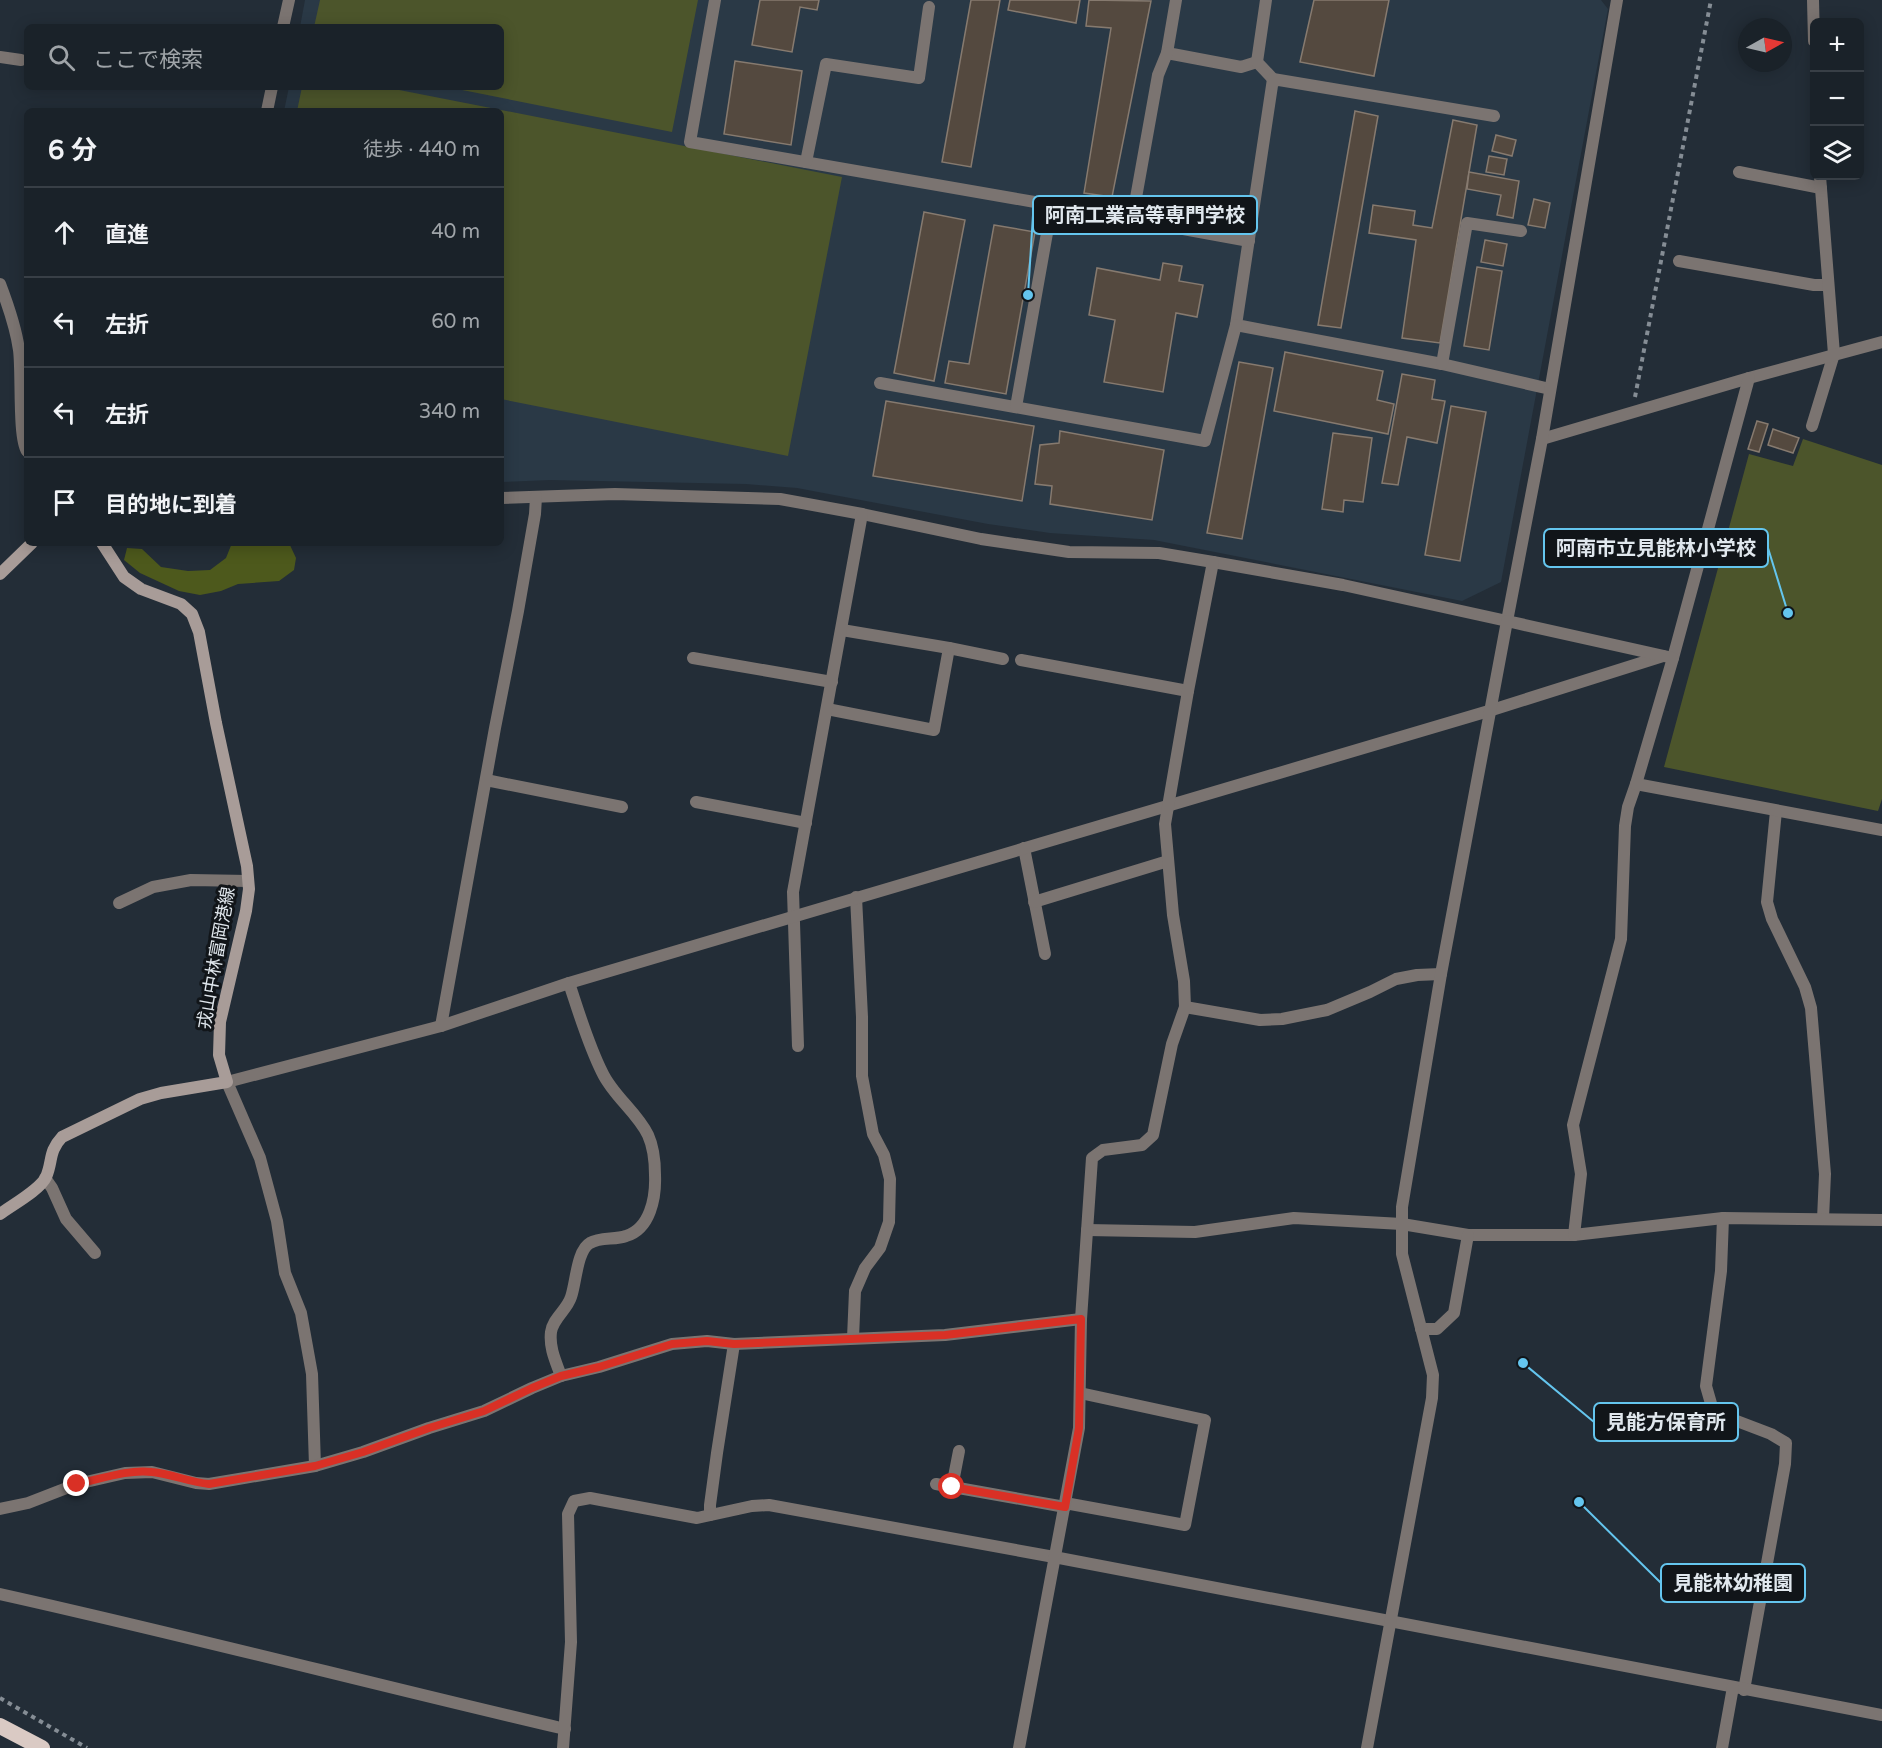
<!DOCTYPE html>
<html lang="ja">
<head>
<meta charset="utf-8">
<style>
	:root { --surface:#1a2229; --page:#272f35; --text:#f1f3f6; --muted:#9fa4a8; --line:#383f46 }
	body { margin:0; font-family:"Varela Round","Noto Sans JP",sans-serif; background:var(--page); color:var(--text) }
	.controls { position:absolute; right:18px; top:18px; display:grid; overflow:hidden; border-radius:9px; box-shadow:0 3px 15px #0003 }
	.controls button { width:54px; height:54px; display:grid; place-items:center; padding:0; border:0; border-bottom:2px solid var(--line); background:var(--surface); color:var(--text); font:30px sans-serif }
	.compass { position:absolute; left:1738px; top:18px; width:54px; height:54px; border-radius:50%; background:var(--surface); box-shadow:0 3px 15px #0003; rotate:82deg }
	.stop { position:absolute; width:18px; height:18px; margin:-14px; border:4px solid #d93025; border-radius:50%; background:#fff }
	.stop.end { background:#d93025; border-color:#fff; box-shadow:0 2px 6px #0008 }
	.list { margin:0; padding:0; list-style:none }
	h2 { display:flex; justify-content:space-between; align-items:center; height:78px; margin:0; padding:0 24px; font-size:26px }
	h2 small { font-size:20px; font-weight:400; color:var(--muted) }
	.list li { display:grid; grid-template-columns:39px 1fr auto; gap:18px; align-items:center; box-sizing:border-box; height:90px; padding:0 24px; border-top:2px solid var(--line) }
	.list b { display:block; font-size:22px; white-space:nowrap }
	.list em { font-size:20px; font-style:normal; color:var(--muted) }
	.icon { flex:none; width:33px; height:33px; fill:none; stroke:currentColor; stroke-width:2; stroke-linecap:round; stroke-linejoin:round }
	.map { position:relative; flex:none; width:1882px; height:1748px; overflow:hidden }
	.search { position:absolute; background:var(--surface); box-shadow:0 3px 15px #0003; left:24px; top:24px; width:480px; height:66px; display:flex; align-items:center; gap:15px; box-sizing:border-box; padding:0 21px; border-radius:9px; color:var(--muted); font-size:22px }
	.panel { position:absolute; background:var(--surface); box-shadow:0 3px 15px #0003; left:24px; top:108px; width:480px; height:438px; border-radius:9px }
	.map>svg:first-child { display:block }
</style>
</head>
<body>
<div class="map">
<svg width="1882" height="1748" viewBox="0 0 1882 1748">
	<rect width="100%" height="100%" fill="#232d37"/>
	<polygon fill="#2a3946" points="305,0 1601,0 1608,9 1501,582 1462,601 1154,540 1050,533 988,524 797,488 746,484 550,480 501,482 501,111 284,111 289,87 501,87 501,27 300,27"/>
	<g fill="#4c552b">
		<polygon points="320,0 698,0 672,132 447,87 501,87 501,27 314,27"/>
		<polygon points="302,87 384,87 842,177 788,456 501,399 501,111 297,111"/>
		<polygon points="1803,439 1882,465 1882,799 1878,811 1664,767 1749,454 1793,466"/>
	</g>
	<polygon fill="#4d591c" points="232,543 289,543 296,558 294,570 279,581 238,584 221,591 200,595 179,591 140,573 124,560 127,548 142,549 161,567 188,571 210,570 226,558"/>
	<g fill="#54493f" stroke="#867a6f" stroke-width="1.5">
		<polygon points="760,0 819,0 817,10 800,7 792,52 752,45"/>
		<polygon points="971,0 1000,0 971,167 942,162"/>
		<polygon points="1010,0 1080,0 1076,23 1008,10"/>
		<polygon points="1089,0 1151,1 1112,197 1084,193 1111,28 1086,26"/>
		<polygon points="1314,0 1389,0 1374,76 1300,62"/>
		<polygon points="735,61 802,71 791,145 724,134"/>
		<polygon points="1355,111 1378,116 1341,328 1318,325"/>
		<polygon points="1453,120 1477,125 1440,343 1402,338 1416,240 1369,233 1373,205 1415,211 1413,225 1432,228"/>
		<polygon points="1496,135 1516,140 1512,156 1492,151"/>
		<polygon points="1489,156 1507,159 1504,175 1486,172"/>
		<polygon points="1469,172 1519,181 1513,218 1497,215 1501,195 1467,189"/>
		<polygon points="1534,199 1550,203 1545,228 1528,225"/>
		<polygon points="924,212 965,220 934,381 894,373"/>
		<polygon points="994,225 1035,232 1006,394 945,383 949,361 969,364"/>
		<polygon points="1485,240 1507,244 1503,266 1481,262"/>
		<polygon points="1163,263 1182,266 1179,281 1203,285 1197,317 1176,313 1163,392 1104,382 1115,320 1089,315 1097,268 1160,280"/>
		<polygon points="1477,267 1502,271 1489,350 1464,346"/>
		<polygon points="1285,352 1383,371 1377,400 1394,404 1388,434 1274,411"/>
		<polygon points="1239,362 1273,368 1242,539 1207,533"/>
		<polygon points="1402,374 1435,380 1432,399 1445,401 1437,443 1407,437 1398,485 1382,483"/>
		<polygon points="886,401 1034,426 1022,501 873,476"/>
		<polygon points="1451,406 1486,412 1460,561 1425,555"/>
		<polygon points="1757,421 1768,424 1759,452 1748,449"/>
		<polygon points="1773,429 1799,438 1793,453 1768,445"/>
		<polygon points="1060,431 1164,450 1152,520 1050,504 1052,486 1035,484 1040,445 1059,443"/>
		<polygon points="1333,433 1372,438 1363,502 1344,500 1343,512 1322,509"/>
	</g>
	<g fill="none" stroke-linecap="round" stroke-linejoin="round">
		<g stroke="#858d95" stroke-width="4" stroke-dasharray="4.5 4.5" stroke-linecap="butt">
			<polyline points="1635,397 1711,0"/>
			<polyline points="0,1698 87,1748"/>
		</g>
		<g stroke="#7b7471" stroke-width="12">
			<polyline points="715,0 690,142 1052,205"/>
			<polyline points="1176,0 1167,53 1241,67 1257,62"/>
			<polyline points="1266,0 1257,62 1273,79"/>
			<polyline points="1494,116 1273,79 1236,325 1442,364 1550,389"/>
			<polyline points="806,162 826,64 919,78 929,7"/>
			<polyline points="1739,172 1821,188"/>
			<polyline points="1132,220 1158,75 1167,53"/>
			<polyline points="1679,261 1814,285 1828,285"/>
			<polyline points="1442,364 1467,223 1521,231"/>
			<polyline points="880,383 1205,441 1236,325"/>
			<polyline points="1016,407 1052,205 1249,241"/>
			<polyline points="842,630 949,648"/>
			<polyline points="693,658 832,682"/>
			<polyline points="1021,660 1188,691"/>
			<polyline points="827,709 934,730 949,648 1003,659"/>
			<polyline points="486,780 622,807"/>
			<polyline points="696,802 806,823"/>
			<polyline points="1024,848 1045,954"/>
			<polyline points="1034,902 1168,861"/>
			<polyline points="119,903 153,887 191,880 248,881"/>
			<polyline points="936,1484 1065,1507"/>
			<polyline points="952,1487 959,1451"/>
			<polyline points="1065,1503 1185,1525 1205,1420 1080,1393"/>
		</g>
		<g stroke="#7b7471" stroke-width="12">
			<polyline points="1813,0 1814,41"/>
			<polyline points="283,27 289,0"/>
			<polyline points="0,57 21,60"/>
			<polyline points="267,111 272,87"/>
			<path d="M0 284C8 305 16 328 19 350 22 372 18 438 27 451"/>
			<polyline points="1812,426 1834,354 1820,176"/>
			<polyline points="1542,439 1749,378 1882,342"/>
			<polyline points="501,498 615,494 780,499 862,514 981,539 1069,552 1159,553 1213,562 1343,585 1507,621 1542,439 1617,0"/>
			<polyline points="1673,658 1749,378"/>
			<polyline points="1776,811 1767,902 1772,919 1805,987 1811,1008 1825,1174 1823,1219"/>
			<polyline points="1185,1007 1260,1020 1282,1019 1327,1010 1370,992 1396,979 1417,975 1441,974"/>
			<polyline points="441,1026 495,728 518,611 535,514 536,497"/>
			<polyline points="798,1046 793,892 862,514"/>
			<polyline points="45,1178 52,1188 66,1219 95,1253"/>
			<polyline points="1723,1218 1721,1271 1706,1386 1712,1407 1729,1418 1771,1434 1786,1443 1785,1464 1744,1690"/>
			<polyline points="1087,1230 1195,1232 1294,1218 1402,1224 1468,1235 1574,1235 1723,1218 1882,1220"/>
			<polyline points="1574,1235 1581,1174 1573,1125 1621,939 1625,826 1628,807 1636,784"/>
			<polyline points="1421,1329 1437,1329 1454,1313 1468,1235"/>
			<polyline points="853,1338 855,1291 865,1268 880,1248 889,1222 890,1179 884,1155 873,1134 862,1076 862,1017 856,897"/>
			<path d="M561 1376C556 1362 549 1348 551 1332 553 1318 567 1310 571 1297 576 1283 577 1250 590 1243 600 1237 615 1240 626 1236 650 1229 656 1198 655 1175 655 1163 653 1146 648 1135 637 1112 613 1096 602 1072 588 1044 579 1013 569 983"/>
			<polyline points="315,1466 312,1374 301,1313 285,1273 277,1221 260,1158 227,1082 441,1026 569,983 1492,710 1663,656"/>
			<polyline points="0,1509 28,1503 77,1484 125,1473 152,1472 196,1483 209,1484 315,1466 363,1452 429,1428 484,1411 532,1388 561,1376 599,1367 672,1344 707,1341 734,1344 945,1335 1081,1319"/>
			<polyline points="710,1515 710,1505 717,1453 734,1344"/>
			<path d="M0 1594C189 1636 376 1685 565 1729"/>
			<polyline points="563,1748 571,1642 568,1514 574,1501 590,1498 697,1518 752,1506 769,1505 1054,1557 1882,1715"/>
			<polyline points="1019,1748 1079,1428 1081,1319 1092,1158 1103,1150 1142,1145 1153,1135 1172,1044 1185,1007 1184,981 1173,915 1165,824 1188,691 1213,562"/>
			<polyline points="1367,1748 1432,1398 1433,1375 1402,1254 1402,1207 1441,974 1507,621 1673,658 1636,784 1882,830"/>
			<polyline points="1722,1748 1733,1687"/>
		</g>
		<g stroke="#a89c98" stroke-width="12">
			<polyline points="0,574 32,543"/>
			<path d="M0 1214C12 1205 40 1190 46 1177 53 1161 48 1152 62 1137L140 1099 161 1093 227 1082 219 1055 220 1022 246 911 249 889 247 866 216 723 199 632 192 614 181 604 141 589 124 577 102 543"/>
		</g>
		<polyline stroke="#dacac4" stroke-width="16" points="0,1726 42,1748"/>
	</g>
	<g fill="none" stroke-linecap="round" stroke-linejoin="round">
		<path stroke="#d93025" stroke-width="8" d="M77 1484C101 1479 128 1469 152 1472 172 1474 189 1482 209 1484L315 1466 363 1452 429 1428 484 1411 532 1388 561 1376 599 1367 672 1344 707 1341 734 1344 945 1335 1081 1319 1079 1428 1065 1507 952 1487"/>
	</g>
	<g text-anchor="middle" stroke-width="6" stroke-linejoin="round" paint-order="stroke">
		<g font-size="18" fill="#e0e7ed" stroke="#111519">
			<text transform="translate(216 958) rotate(-80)" y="6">戎山中林富岡港線</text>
		</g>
	</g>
	<path fill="none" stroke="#64c5ee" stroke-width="2" d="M1028 295L1033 215M1788 613L1768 548M1523 1363L1594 1422M1579 1502L1661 1583"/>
	<g fill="#64c5ee" stroke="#111519" stroke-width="2">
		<circle cx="1028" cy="295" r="6"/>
		<circle cx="1788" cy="613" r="6"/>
		<circle cx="1523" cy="1363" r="6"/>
		<circle cx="1579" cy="1502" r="6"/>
	</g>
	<g fill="#111519" stroke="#64c5ee" stroke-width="2">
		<rect x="1033" y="196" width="224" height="38" rx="6"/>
		<rect x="1544" y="529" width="224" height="38" rx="6"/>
		<rect x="1594" y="1403" width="144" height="38" rx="6"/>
		<rect x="1661" y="1564" width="144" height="38" rx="6"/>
	</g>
	<g font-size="20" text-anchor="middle" font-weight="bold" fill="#e0e7ed">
		<text x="1145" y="222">阿南工業高等専門学校</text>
		<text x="1656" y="555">阿南市立見能林小学校</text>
		<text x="1666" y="1429">見能方保育所</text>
		<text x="1733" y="1590">見能林幼稚園</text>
	</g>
</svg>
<div class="controls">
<button>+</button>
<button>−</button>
<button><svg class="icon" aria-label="layers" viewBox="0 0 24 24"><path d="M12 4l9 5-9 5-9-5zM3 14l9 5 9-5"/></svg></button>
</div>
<svg class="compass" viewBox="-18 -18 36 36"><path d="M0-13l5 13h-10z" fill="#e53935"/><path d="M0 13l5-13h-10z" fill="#9fa4a8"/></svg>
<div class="stop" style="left:952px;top:1487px"></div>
<div class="stop end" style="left:77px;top:1484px"></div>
<div class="search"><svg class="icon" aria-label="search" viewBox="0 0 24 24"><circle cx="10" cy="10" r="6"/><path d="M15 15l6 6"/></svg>ここで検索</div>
<section class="panel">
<h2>6 分<small>徒歩 · 440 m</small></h2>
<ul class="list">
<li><svg class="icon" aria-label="ahead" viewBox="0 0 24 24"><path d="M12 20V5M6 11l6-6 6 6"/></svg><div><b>直進</b></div><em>40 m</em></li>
<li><svg class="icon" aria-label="left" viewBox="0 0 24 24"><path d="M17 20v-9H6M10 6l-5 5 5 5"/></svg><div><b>左折</b></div><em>60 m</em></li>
<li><svg class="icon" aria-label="left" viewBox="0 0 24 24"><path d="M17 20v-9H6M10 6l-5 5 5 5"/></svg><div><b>左折</b></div><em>340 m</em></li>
<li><svg class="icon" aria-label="arrive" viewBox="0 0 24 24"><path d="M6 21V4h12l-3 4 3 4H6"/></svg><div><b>目的地に到着</b></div></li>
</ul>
</section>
</div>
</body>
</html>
